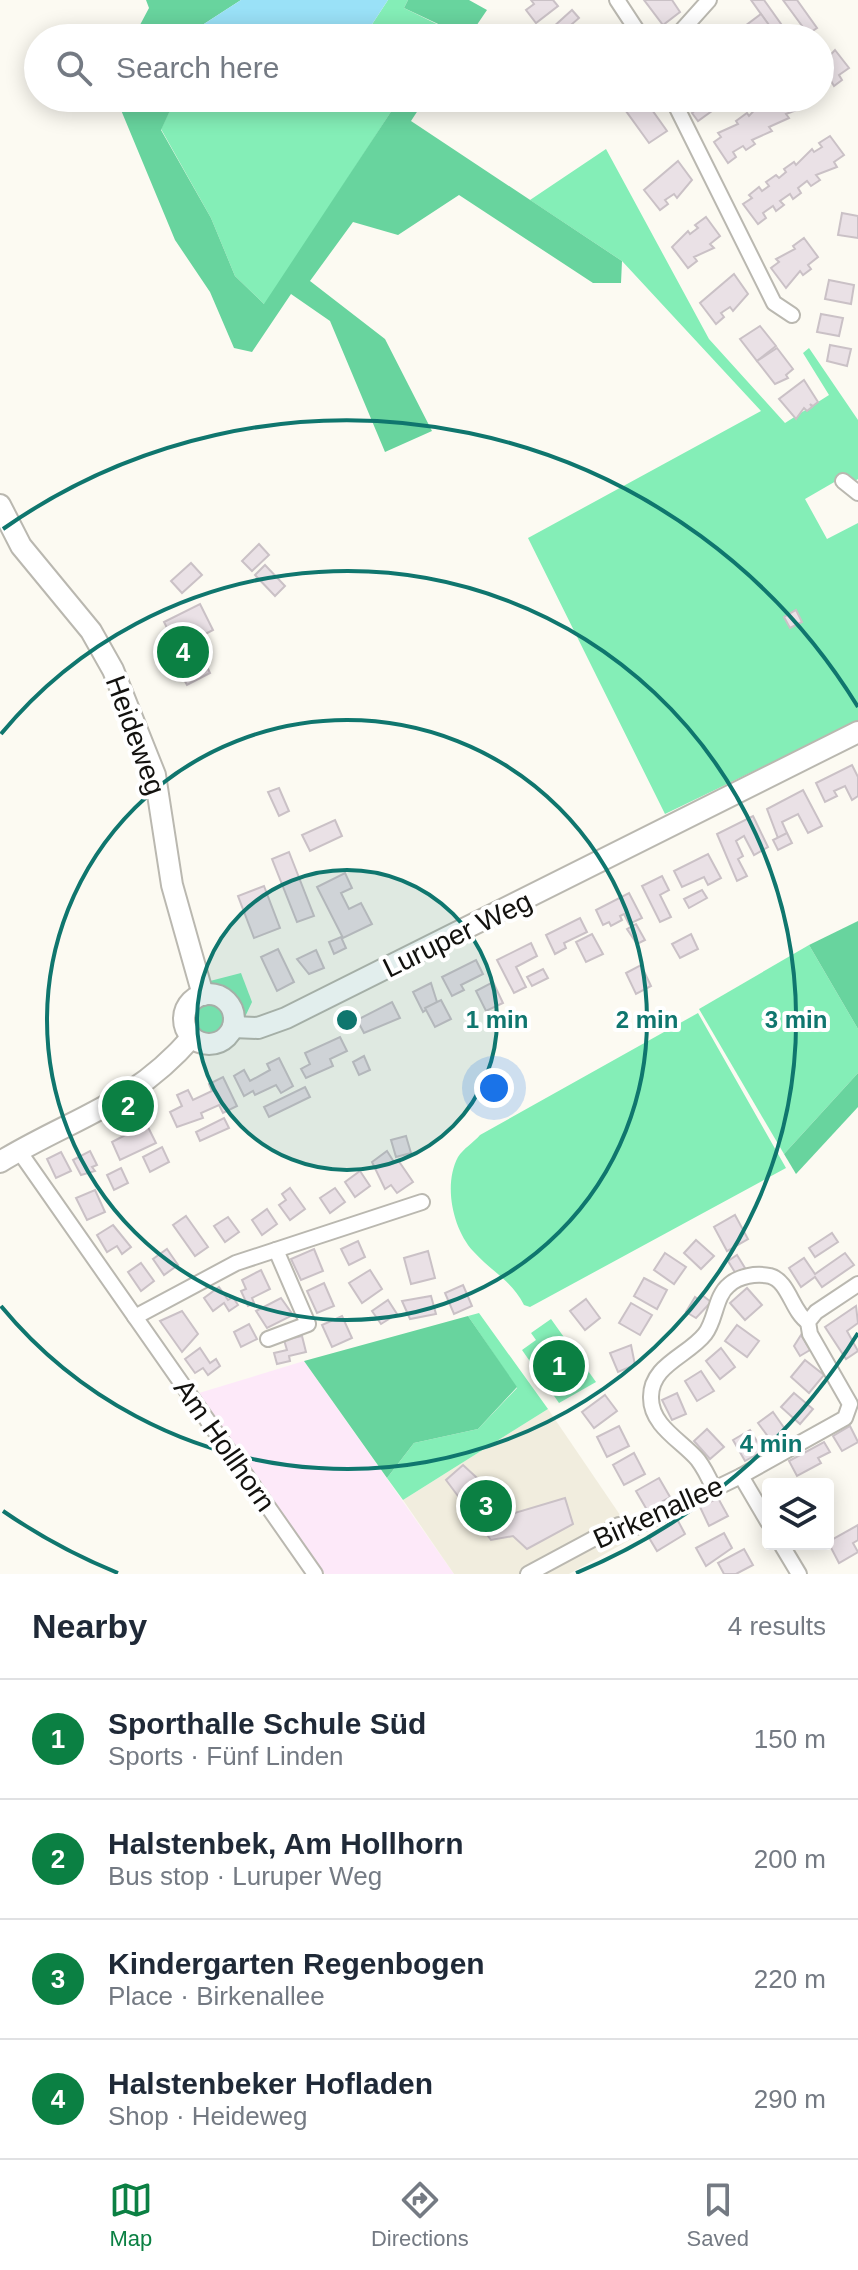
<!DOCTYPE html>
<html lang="en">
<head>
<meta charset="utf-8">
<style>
	:root { --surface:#fff; --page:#f6f6f7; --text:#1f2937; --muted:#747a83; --line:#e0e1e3; --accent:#0b8043 }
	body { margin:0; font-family:Helvetica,sans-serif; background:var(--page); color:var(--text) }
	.controls { position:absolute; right:24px; bottom:24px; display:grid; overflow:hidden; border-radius:8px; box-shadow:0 4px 20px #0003 }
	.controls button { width:72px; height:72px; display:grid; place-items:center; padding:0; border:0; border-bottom:2px solid var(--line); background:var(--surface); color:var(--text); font:40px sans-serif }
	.you { position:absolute; left:494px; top:1088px; width:28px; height:28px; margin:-20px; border:6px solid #fff; border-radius:50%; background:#1a73e8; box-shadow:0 0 0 12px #1a73e833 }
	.badge { display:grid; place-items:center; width:52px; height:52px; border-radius:50%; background:var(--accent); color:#fff; font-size:26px; font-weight:700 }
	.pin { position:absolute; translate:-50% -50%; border:4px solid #fff; box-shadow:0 2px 8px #0006 }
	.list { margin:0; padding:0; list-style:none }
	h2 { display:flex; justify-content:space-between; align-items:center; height:104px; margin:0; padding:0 32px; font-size:34px }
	h2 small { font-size:26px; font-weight:400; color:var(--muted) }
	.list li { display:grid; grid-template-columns:52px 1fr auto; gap:24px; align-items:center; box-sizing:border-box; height:120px; padding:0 32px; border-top:2px solid var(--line) }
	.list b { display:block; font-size:30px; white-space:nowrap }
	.list p { margin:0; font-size:26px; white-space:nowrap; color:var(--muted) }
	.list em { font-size:26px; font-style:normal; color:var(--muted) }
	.icon { flex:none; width:44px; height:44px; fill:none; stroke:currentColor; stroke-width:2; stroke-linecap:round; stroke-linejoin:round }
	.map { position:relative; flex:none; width:858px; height:1574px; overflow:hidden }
	.search { position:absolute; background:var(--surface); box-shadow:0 4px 20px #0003; left:24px; right:24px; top:24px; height:88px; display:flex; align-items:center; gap:20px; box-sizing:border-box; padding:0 28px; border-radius:44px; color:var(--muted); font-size:30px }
	.sheet { height:584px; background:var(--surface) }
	nav { display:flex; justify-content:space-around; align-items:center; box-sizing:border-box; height:112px; border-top:2px solid var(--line); background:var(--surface); font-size:22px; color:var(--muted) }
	nav a { display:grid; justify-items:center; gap:4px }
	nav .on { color:var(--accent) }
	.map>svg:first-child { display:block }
</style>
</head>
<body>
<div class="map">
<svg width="858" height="1574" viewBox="0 0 858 1574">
	<rect width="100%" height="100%" fill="#fcfaf2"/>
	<polygon fill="#fde9f9" points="304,1361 454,1574 325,1574 199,1393"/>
	<polygon fill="#f1edde" points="548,1409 635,1537 569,1574 454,1574 403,1500"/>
	<g fill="#84eeb7">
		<polygon points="388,0 408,0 404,8 451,31 445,38 363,38"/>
		<polygon points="176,98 310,98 321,104 325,98 400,98 265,305 235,276 211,218 161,129"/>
		<polygon points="606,149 709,339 785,423 829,395 803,353 809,348 858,420 858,479 852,483 843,477 805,499 827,539 858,523 858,721 665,814 528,538 761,411 622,261 530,200"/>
		<polygon points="809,945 858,1029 858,1073 784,1154 699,1009"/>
		<polygon points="241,973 252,1002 245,1017 210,981"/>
		<circle cx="209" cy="1019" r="16"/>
		<path d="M698 1013 786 1168 530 1307 524 1305C512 1281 491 1271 473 1251 453 1229 443 1185 458 1157 463 1149 474 1142 480 1135Z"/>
		<polygon points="479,1313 548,1409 403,1500 387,1478 414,1443 478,1429 517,1388 468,1316"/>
		<polygon points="551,1319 596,1382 559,1403 522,1350 536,1340 531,1333"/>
	</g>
	<g fill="#68d49e">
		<polygon points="146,0 241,0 190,33 190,38 133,38 149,8"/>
		<polygon points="408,0 469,0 487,10 468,38 445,38 451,30 404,8"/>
		<polygon points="116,98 176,98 161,130 211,218 235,276 264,304 400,98 426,98 411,121 622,261 621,283 593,283 459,195 398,235 353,222 310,281 385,339 432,431 385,452 330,321 291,294 252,352 234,348 210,292 175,240"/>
		<polygon points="858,921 858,1029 809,945"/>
		<polygon points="858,1073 858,1107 796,1174 784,1154"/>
		<polygon points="468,1316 517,1387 478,1429 414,1443 387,1478 304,1361"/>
	</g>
	<polygon fill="#9ae1f7" points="241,0 388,0 363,38 199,38 190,33"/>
	<g fill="#eae1e6" stroke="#cac1c6" stroke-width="2">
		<polygon points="531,0 553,0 558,6 536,23 526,10 534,4"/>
		<polygon points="644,0 672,0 680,12 663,25"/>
		<polygon points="751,0 764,0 791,38 778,38"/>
		<polygon points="783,0 797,0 817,28 808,34"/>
		<polygon points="572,10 579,18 556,38 541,38"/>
		<polygon points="761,14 774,32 765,38 729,38"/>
		<polygon points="835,50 849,68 839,75 842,80 834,86 831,81 821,88 824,93 820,96 820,66"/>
		<polygon points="622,98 648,98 645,100 667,131 649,143 626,111 630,109"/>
		<polygon points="774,98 808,98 803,101 807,106 786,114 789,118 769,127 772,131 752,140 755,144 746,150 743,146 733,152 736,157 728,163 714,142 721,137 718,133 738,124 736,121 747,113 749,116 764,100 767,103"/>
		<polygon points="709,99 716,108 698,121 692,113"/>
		<polygon points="830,136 844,155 834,162 837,167 816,175 820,180 811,186 807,181 798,188 801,193 793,199 790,194 780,201 784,205 776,211 773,206 763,213 766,218 758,224 743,204 752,198 749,195 759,187 762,191 769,186 766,182 776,175 779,178 786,172 784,169 794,162 796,165 812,149 814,152 822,147 819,143"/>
		<polygon points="678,161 692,180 677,198 674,194 665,200 668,204 660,210 644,190"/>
		<polygon points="842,213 858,216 858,238 838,235"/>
		<polygon points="706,217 720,236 710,244 714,248 694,257 697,261 688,268 672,247 688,231 690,234 698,228 695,225"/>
		<polygon points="804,238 818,257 808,265 811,269 803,275 800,271 786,288 771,268 779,262 776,259 795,249 793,246"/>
		<polygon points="734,274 748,294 733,311 730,307 721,313 724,317 716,324 700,303"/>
		<polygon points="829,280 854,285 851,304 825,299"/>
		<polygon points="821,314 843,318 839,336 817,332"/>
		<polygon points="760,326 776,346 757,361 740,339"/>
		<polygon points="830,345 851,349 847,366 827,361"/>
		<polygon points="777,348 793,369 786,375 788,378 775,384 757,361"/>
		<polygon points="804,380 818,402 813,406 810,404 812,407 807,411 804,408 796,419 779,399"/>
		<polygon points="259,544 269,555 252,571 242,561"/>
		<polygon points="191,563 202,575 182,593 171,581"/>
		<polygon points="265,565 285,586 275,596 255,575"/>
		<polygon points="200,604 213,630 190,642 197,656 185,663 164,622"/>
		<polygon points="796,610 802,622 790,628 784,617"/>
		<polygon points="201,654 210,673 187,685 177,667"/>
		<polygon points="852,765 858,777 858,796 852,800 845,786 834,791 837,796 825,802 816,783"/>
		<polygon points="279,788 289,811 279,816 268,792"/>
		<polygon points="803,790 822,826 808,833 798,814 782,822 787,833 778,838 767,809"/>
		<polygon points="753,816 768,847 754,855 744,836 736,841 743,856 738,859 747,876 737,881 717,834"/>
		<polygon points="335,820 342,836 310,851 302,835"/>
		<polygon points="787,833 792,843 778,850 773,840"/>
		<polygon points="289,852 314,916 297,922 272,859"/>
		<polygon points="708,854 721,878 708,885 704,877 682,887 674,871"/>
		<polygon points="345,873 352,888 341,893 349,909 361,903 372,924 343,938 317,887"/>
		<polygon points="662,876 669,890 660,895 671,917 660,922 642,886"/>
		<polygon points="264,886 280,928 254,938 238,896"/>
		<polygon points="702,890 707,898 689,908 684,899"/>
		<polygon points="629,893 642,918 629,924 624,914 620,916 622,920 611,926 609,922 603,925 596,910"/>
		<polygon points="580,918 587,932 564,943 566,948 555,954 546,935"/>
		<polygon points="636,924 645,940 637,944 627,929"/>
		<polygon points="592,934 603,954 586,962 576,942"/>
		<polygon points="691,934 698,949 680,958 672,944"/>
		<polygon points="341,937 346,948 334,954 329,942"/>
		<polygon points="531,943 537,956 516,967 526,987 514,993 497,960"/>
		<polygon points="278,949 294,982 277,991 261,957"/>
		<polygon points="316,950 324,968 309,974 297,959"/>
		<polygon points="476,960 483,974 461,985 464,990 452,996 442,977"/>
		<polygon points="641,965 651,986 636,994 626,973"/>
		<polygon points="543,969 548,978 532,986 527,977"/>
		<polygon points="493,982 503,1003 486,1011 476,991"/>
		<polygon points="431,983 437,1002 423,1012 413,992"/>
		<polygon points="441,1000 451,1019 435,1027 425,1008"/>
		<polygon points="392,1002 400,1018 364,1033 357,1020"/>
		<polygon points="340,1037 347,1051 330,1059 333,1066 306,1078 301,1069 310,1064 305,1053"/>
		<polygon points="364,1056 370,1070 359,1075 353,1062"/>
		<polygon points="279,1058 293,1086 281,1093 276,1085 255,1095 253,1091 244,1096 234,1076 244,1070 250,1081 270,1070 267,1064"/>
		<polygon points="223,1077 237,1106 223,1113 219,1105 201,1113 203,1118 177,1127 170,1112 182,1106 177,1095 188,1090 193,1100 212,1091 209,1084"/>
		<polygon points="305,1087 310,1097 269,1117 264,1107"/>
		<polygon points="224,1118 229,1128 200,1141 196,1132"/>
		<polygon points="144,1119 156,1143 120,1160 112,1142 135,1130 133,1125"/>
		<polygon points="406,1136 411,1153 396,1157 391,1140"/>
		<polygon points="162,1147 169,1162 150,1172 143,1157"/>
		<polygon points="90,1151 97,1165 92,1167 95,1171 81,1175 73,1160"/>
		<polygon points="387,1151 394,1162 398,1160 413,1182 397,1193 391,1185 385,1189 372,1162"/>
		<polygon points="61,1152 71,1171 56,1178 47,1159"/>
		<polygon points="121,1168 128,1183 114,1190 107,1175"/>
		<polygon points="360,1171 370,1186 355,1197 345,1182"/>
		<polygon points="290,1188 305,1209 290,1220 279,1205 286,1200 282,1194"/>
		<polygon points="335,1188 345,1202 330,1213 320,1198"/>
		<polygon points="95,1190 105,1212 87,1220 76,1198"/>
		<polygon points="267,1209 277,1224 262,1235 252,1220"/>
		<polygon points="735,1215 748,1239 727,1251 714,1227"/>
		<polygon points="186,1216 208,1247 195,1256 173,1225"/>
		<polygon points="228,1217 239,1232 225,1242 214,1226"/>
		<polygon points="113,1225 131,1247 122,1254 117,1246 107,1252 97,1235"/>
		<polygon points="832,1233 838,1242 815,1257 809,1248"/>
		<polygon points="696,1240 714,1256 701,1269 684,1253"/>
		<polygon points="358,1241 365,1257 349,1265 341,1249"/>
		<polygon points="167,1249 178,1265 164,1275 153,1259"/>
		<polygon points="314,1249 323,1271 301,1280 291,1259"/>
		<polygon points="428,1251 435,1278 411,1284 404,1258"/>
		<polygon points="665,1253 686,1267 674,1284 654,1270"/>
		<polygon points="845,1253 854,1265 822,1287 815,1277 801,1287 789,1268 804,1258 815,1274"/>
		<polygon points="737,1255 745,1268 736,1274 728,1261"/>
		<polygon points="141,1263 154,1281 141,1291 128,1272"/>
		<polygon points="261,1270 270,1289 252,1298 254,1303 248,1306 241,1291 246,1289 242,1280"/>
		<polygon points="370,1270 382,1289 362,1303 349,1283"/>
		<polygon points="644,1278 667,1290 657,1309 634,1296"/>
		<polygon points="324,1283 334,1306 317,1313 307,1291"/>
		<polygon points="463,1285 472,1306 454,1314 445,1293"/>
		<polygon points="219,1287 228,1300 233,1297 238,1305 229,1311 224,1303 213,1311 204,1298"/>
		<polygon points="747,1288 762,1305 745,1320 730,1303"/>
		<polygon points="702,1295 711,1302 696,1318 686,1312 695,1297 699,1300"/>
		<polygon points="431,1296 436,1314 410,1319 402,1301"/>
		<polygon points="281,1298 293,1315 267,1328 256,1311"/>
		<polygon points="586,1299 600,1318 585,1330 570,1311"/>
		<polygon points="388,1300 397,1314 381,1324 372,1311"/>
		<polygon points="631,1303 652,1315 640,1335 619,1323"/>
		<polygon points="856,1306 858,1323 847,1331 858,1351 846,1359 825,1327"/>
		<polygon points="182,1311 198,1334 182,1352 160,1321"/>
		<polygon points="342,1316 352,1338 332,1347 322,1325"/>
		<polygon points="249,1324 257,1339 241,1347 234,1332"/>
		<polygon points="737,1325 759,1341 747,1357 725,1341"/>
		<polygon points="801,1335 810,1350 800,1356 794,1346"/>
		<polygon points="302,1336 306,1352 289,1356 290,1361 277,1364 274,1353 287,1350 284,1340"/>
		<polygon points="631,1345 635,1365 618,1372 610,1353"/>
		<polygon points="200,1348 210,1363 216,1359 220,1366 208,1375 203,1368 195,1373 185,1359"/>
		<polygon points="721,1348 735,1367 720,1379 706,1361"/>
		<polygon points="805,1360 824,1375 809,1393 791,1377"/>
		<polygon points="701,1371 714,1391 697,1401 685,1381"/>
		<polygon points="677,1393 686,1414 672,1420 662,1400"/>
		<polygon points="794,1393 813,1409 800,1424 781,1407"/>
		<polygon points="605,1395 617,1411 594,1428 582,1412"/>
		<polygon points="773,1412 787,1432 772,1442 758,1423"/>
		<polygon points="619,1426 629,1446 607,1457 597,1437"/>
		<polygon points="850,1426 858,1442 842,1451 833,1436"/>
		<polygon points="707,1429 724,1447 710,1459 694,1441"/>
		<polygon points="750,1430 763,1451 745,1461 733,1440"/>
		<polygon points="824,1442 830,1452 818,1458 821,1463 797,1476 789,1461"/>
		<polygon points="634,1453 645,1474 624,1485 613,1465"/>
		<polygon points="463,1465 515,1513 565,1498 573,1524 527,1549 513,1536 491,1540 446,1480"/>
		<polygon points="659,1478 670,1497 647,1510 636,1491"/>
		<polygon points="718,1498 728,1516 709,1526 700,1507"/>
		<polygon points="677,1519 685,1534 657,1551 648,1536"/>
		<polygon points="858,1525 858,1540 853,1543 858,1552 839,1563 828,1542"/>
		<polygon points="724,1533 732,1548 706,1566 696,1548"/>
		<polygon points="744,1549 753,1565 736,1574 724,1574 718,1563"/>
	</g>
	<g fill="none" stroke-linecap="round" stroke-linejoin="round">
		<g stroke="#bab8b0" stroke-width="18">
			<g id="street">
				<polyline points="617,0 642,38"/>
				<polyline points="675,38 709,0"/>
				<polyline points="672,98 774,303 792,315"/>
				<polyline points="843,481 858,493"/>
				<polyline points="19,1151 315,1574"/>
				<polyline points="135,1317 236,1263 422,1202"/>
				<polyline points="268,1339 308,1324 276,1250"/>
				<polyline points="741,1476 845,1418 850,1404 810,1334 808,1322 816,1312 858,1284"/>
				<path d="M713 1487C709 1478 704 1468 698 1460 682 1441 651 1426 651 1398 650 1365 688 1356 705 1334 716 1320 715 1296 729 1285 739 1276 756 1273 770 1276 789 1281 792 1312 808 1322"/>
				<polyline points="781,1544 799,1574"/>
				<polyline points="528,1574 619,1525 636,1527 741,1476 768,1522"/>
			</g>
		</g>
		<g stroke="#bab8b0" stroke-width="24">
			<g id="secondary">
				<polyline points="0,505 21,546 91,631 113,670 155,775 172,885 203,995"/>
				<circle cx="209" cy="1019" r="25"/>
				<polyline points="233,1027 258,1028 286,1018 858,732"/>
				<path d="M0 1162C74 1117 132 1106 192 1037"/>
			</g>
		</g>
		<use href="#street" stroke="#fff" stroke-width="14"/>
		<use href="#secondary" stroke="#fff" stroke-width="20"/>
	</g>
	<circle cx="347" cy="1020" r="150" fill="#0f766e" fill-opacity=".12"/>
	<g fill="none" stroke="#0f766e" stroke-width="4">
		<circle cx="347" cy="1020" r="150"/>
		<circle cx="347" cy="1020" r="300"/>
		<path d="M1 734A449 449 0 1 1 1 1306"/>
		<path d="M858 1333A599 599 0 0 1 576 1573M118 1573A599 599 0 0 1 3 1511M3 529A599 599 0 0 1 858 707"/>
	</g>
	<g text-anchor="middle" stroke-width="8" stroke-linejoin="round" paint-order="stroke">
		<g font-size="28" fill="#13120f" stroke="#fff">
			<text transform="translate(136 735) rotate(70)" y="10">Heideweg</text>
			<text transform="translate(457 934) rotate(-26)" y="10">Luruper Weg</text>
			<text transform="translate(225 1445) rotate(55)" y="10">Am Hollhorn</text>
			<text transform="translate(658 1512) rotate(-24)" y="10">Birkenallee</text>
		</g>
	</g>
	<circle cx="347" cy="1020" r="12" fill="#0f766e" stroke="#fff" stroke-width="4"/>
	<g font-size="24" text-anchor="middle" font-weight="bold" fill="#0f766e" stroke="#fff" stroke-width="8" stroke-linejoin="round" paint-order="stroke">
		<text x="497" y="1028">1 min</text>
		<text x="647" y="1028">2 min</text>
		<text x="796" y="1028">3 min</text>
		<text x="771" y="1452">4 min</text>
	</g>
</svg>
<div class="controls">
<button><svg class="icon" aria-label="layers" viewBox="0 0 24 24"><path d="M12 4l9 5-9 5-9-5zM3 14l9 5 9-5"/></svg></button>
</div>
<div class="you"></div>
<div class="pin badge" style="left:559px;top:1366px">1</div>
<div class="pin badge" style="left:128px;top:1106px">2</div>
<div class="pin badge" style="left:486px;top:1506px">3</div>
<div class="pin badge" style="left:183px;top:652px">4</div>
<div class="search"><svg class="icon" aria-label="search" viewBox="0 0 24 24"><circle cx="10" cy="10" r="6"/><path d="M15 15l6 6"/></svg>Search here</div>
</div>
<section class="sheet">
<h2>Nearby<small>4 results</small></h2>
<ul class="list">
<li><span class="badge">1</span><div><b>Sporthalle Schule Süd</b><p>Sports · Fünf Linden</p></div><em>150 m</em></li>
<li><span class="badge">2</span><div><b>Halstenbek, Am Hollhorn</b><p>Bus stop · Luruper Weg</p></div><em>200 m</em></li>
<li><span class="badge">3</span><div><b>Kindergarten Regenbogen</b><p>Place · Birkenallee</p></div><em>220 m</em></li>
<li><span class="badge">4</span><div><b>Halstenbeker Hofladen</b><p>Shop · Heideweg</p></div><em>290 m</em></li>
</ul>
</section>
<nav>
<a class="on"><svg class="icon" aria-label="map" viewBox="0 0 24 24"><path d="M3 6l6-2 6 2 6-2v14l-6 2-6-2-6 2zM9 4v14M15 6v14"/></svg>Map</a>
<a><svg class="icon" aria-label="directions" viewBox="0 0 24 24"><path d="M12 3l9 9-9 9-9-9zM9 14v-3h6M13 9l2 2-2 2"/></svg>Directions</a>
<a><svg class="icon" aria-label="saved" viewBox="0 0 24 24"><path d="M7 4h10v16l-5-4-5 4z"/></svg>Saved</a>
</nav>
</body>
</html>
